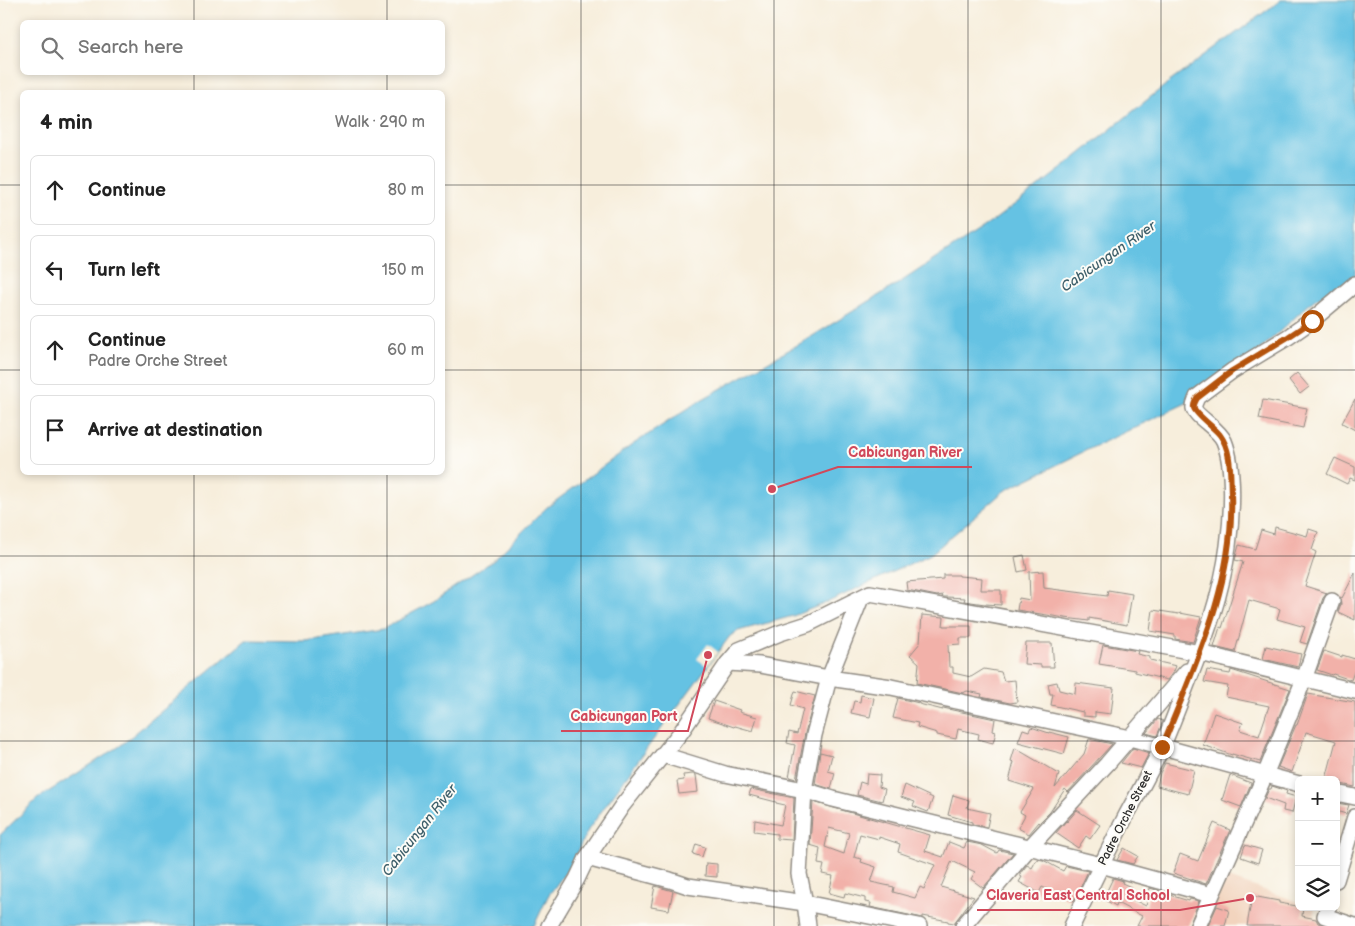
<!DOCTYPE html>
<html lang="en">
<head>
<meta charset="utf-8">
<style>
	:root { --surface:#fff; --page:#f2f2f2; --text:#222; --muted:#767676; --line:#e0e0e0 }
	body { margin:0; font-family:"Balsamiq Sans",sans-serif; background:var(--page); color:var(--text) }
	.controls { position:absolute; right:15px; bottom:15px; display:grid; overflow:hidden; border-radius:8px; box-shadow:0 2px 8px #0003 }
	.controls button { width:45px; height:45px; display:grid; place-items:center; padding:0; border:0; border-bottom:1px solid var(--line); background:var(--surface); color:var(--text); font:25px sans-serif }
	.stop { position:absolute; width:15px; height:15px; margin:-11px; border:4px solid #b45309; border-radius:50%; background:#fff }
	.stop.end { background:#b45309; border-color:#fff; box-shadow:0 1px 5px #0008 }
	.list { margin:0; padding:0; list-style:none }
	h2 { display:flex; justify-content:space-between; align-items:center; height:65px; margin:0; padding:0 20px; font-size:21px }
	h2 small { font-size:16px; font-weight:400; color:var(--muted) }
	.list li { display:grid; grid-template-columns:32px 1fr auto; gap:15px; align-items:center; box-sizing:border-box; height:70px; margin:0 10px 10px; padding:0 10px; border:1px solid var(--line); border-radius:8px }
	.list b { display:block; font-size:19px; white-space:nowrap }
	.list p { margin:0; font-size:16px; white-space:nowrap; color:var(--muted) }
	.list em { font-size:16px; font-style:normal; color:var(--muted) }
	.icon { flex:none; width:28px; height:28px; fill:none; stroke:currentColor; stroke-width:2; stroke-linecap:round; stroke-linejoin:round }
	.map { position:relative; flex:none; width:1355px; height:926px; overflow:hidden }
	.search { position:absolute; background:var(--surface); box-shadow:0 2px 8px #0003; left:20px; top:20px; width:425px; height:55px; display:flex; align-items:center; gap:12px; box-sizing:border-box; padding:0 18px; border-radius:8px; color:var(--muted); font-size:19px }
	.panel { position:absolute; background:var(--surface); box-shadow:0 2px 8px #0003; left:20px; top:90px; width:425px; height:385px; border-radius:8px }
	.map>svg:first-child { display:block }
</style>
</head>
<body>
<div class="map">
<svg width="1355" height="926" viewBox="0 0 1355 926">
	<rect width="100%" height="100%" fill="#fdfcf7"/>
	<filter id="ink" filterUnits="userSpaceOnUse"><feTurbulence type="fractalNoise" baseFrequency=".02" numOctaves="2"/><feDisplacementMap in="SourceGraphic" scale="10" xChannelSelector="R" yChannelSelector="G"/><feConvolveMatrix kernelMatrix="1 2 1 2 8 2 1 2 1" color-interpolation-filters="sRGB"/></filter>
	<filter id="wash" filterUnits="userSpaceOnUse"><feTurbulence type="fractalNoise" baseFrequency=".0096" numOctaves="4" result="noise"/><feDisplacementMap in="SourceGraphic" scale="20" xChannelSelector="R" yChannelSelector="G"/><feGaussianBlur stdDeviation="1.12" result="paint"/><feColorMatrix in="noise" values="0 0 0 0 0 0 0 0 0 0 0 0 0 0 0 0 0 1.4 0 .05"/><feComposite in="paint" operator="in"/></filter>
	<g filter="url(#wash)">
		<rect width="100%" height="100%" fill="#f7eedc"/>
		<polygon fill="#f2d4be" points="1222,876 1299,902 1299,907 1315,907 1313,918 1329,921 1328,926 1204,926"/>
		<polygon fill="#65c2e3" stroke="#487687" points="1281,0 1355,0 1355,276 1314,300 1218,388 1087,450 1004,491 931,554 826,603 793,616 738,631 730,636 650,744 588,830 569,868 548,896 534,926 0,926 0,835 37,799 120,746 246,640 306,641 383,629 434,601 494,560 546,508 632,445 701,400 801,343 899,283 993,221 1065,166 1168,83"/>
		<polygon fill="#f7eedc" points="708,644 718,652 707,666 697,659"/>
		<g id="blocks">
			<g fill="#f2b1a9" fill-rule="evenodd">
				<polygon points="1297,373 1309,387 1300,394 1289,380"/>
				<polygon points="1355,399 1355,430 1342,423"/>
				<polygon points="1263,400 1307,408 1303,428 1259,419"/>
				<polygon points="1335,458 1355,467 1355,480 1350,478 1347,484 1327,474"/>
				<polygon points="1275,527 1307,536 1309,529 1318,532 1312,550 1316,552 1305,586 1327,593 1323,598 1307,644 1300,642 1305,627 1277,619 1280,609 1249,600 1235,652 1214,647 1220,627 1222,628 1243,562 1235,560 1239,545 1255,549 1261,530 1274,534"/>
				<polygon points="1024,555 1027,570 1018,572 1015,557"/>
				<polygon points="1043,571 1044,588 1107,596 1108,590 1132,594 1127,625 1089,618 1089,621 1065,618 1017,610 1019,598 1030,600 1029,572"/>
				<polygon points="1355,573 1355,620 1338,612 1341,604 1340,597 1342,598"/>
				<polygon points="943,575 959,575 959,576 982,578 981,590 1001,590 1001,605 985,604 964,601 965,598 947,597 942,597 943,595 937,596 907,590 906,582 943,579"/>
				<polygon points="1153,610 1179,614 1180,613 1201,617 1193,642 1175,639 1175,635 1150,631"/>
				<polygon points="922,615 944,617 943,626 971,626 971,638 960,638 960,644 948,645 949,667 953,667 953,673 971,677 984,669 1001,672 1004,681 1015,680 1017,702 1010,703 981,697 982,694 967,691 963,693 917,683 919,663 910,655 920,643"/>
				<polygon points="1026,643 1052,643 1054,667 1041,667 1041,665 1024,664"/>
				<polygon points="1103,645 1138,651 1137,654 1150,657 1150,660 1176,666 1174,671 1167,680 1135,672 1135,670 1099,664"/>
				<polygon points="1266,646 1301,654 1298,667 1263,659"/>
				<polygon points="1324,651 1342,657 1342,655 1355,659 1355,669 1351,680 1333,674 1332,675 1317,670"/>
				<polygon points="1207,670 1230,674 1231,670 1290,689 1260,762 1232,754 1232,755 1203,745 1214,713 1243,723 1240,730 1259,736 1269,706 1226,697 1228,686 1204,682"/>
				<polygon points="1057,682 1059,690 1075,694 1076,683 1114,688 1111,714 1095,712 1095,717 1083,716 1083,712 1051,705 1053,694 1050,694 1048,684"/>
				<polygon points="795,691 815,696 805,733 796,779 789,777 795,745 787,743 789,732 797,734 803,709 791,705"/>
				<polygon points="1308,694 1355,702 1355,787 1341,784 1342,782 1336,781 1336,780 1326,779 1336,741 1306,732 1292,772 1278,767 1296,725 1297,725"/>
				<polygon points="861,695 874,698 870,717 851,713 854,701 860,702"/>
				<polygon points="898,698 919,703 919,704 943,710 943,708 995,719 993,731 996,732 993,743 978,739 979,734 958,729 956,739 937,735 937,733 917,727 918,723 893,718"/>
				<polygon points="714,701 740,710 739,712 757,717 753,731 735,726 734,727 708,718"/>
				<polygon points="1158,719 1163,721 1157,736 1146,733"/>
				<polygon points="1031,727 1049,733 1049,732 1069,737 1064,754 1018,742 1023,729 1029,731"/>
				<polygon points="1089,739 1112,744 1068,792 1065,789 1050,812 1039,823 1039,822 1029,834 1018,828 1025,815 1020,812 1034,789 1009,781 1014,762 1011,761 1015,748 1059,774 1055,788 1084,754"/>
				<polygon points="1133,748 1149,753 1141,768 1121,763"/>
				<polygon points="820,752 832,755 828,771 835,773 831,789 815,784"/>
				<polygon points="1165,763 1194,770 1188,794 1157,786 1160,773"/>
				<polygon points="693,774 696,775 698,792 679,794 677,781 684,780 683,775"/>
				<polygon points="867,774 880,775 879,787 885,789 882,801 857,795 860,782 866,784"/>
				<polygon points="1230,775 1251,783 1241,807 1222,800"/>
				<polygon points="905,785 933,798 928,812 913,806 915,802 901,797"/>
				<polygon points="1272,786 1287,791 1286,794 1296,797 1292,813 1283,811 1284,805 1265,798 1269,789 1271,789"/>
				<polygon points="751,789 794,798 792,840 777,839 777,834 754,831 755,820 781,825 785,805 776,803 776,802 749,795"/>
				<polygon points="953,795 969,800 967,808 990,813 987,827 972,824 972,822 948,815"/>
				<path d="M813 802 930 835 925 851 943 857 949 842 964 848 967 842 982 845 997 853 999 850 1013 853 983 888 971 879 975 872 952 861 941 887 974 897 966 907 954 923 948 922V921L923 916V918L870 907 871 903 865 902V898L845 893 844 897 829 893 833 876 822 874 824 865 818 864 820 848 810 845ZM829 828 849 833 844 854 825 847ZM860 834 879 839V837L900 844 898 852 935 865 924 889 920 887 915 898 893 892 894 887 871 882 876 867 861 862 862 859 854 857Z"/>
				<polygon points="1336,803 1349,805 1346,814 1336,811"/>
				<polygon points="1077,810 1100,825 1090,839 1086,836 1078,848 1056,833 1066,821 1067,822"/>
				<polygon points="1214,823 1230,830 1206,884 1173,873 1180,854 1198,861"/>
				<polygon points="696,844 705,847 702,857 693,854"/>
				<polygon points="1245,845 1262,850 1258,863 1241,857"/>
				<polygon points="1124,848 1138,856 1133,864 1117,860"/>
				<polygon points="1037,859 1043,860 1063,871 1066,866 1088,871 1074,901 1042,887 1039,893 1019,882 1022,877 1019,875 1027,865 1032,868"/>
				<polygon points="706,863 717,864 717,877 705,876"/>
				<polygon points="1113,878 1123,881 1122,883 1131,887 1126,896 1146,906 1150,888 1166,893 1166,894 1189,901 1190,899 1199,901 1189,926 1137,926 1142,916 1117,903 1116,906 1103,899"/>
				<polygon points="655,886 673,891 669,910 651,907"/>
				<polygon points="1252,896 1279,901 1279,903 1303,907 1302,916 1316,919 1318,923 1325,926 1247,926"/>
				<polygon points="1217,906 1229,910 1225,926 1208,926"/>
			</g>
		</g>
	</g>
	<g filter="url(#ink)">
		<use href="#blocks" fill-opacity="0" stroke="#918c84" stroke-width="1"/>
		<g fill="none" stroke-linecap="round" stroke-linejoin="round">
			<g stroke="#918c84" stroke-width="18">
				<g id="street">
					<polyline points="728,663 760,665 829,678 891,687 1130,738 1299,784"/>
					<polyline points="663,755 725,774 804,790 833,799 1101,865 1211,895"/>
					<polyline points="1336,793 1355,797"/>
					<polyline points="587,858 670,880 688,886 805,903 919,926"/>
					<polyline points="1336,880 1355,817"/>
					<polyline points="1328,907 1325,916 1355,926"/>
					<polyline points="549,926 577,879 587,858 601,837 622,806 681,732 728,663 739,650 780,633 808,624 870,593 1200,653 1355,691"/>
					<polyline points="808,926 805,903 799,874 804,790 814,735 829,678 861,598"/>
					<polyline points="963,926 1029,848 1107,764 1187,671"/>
					<path d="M1072 926C1090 888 1108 851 1127 814 1139 792 1151 770 1162 747 1171 726 1179 705 1187 684 1205 639 1222 594 1228 546 1232 517 1235 468 1224 441 1219 429 1195 416 1194 408 1193 405 1196 400 1197 397L1232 371 1288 337 1311 321 1355 284"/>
					<polyline points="1198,926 1265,775 1304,679 1332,601"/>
				</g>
			</g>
			<use href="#street" stroke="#fff" stroke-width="15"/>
		</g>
	</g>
	<g fill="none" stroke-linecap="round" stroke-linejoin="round" filter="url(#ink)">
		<path stroke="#b45309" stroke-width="6" d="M1162 747C1194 667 1235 583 1231 494 1230 475 1232 451 1220 435 1215 428 1195 414 1194 408 1193 405 1196 400 1197 398L1232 371 1288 337 1312 321"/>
	</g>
	<path fill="none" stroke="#2b2b2b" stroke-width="1" stroke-opacity="0.55" d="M194 0V22M387 0V22M581 0V926M774 0V926M968 0V926M1161 0V926M194 72V92M387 72V92M0 185H22M442 185H1355M0 370H22M442 370H1355M194 472V926M387 472V926M0 556H1355M0 741H1355"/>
	<g text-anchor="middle" stroke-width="4" stroke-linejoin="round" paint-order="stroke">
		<g font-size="12" fill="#2b2b2b" stroke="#fdfcf7">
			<text transform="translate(1125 818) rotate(-63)" y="4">Padre Orche Street</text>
		</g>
		<g font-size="14" font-style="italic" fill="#3f606b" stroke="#fdfcf7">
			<text transform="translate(1108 256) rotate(-35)" y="5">Cabicungan River</text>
			<text transform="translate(419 830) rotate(-52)" y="5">Cabicungan River</text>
		</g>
	</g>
	<path fill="none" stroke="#d1495b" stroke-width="2" d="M772 489L838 467H972M708 655L688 731H561M1250 898L1180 910H977"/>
	<g fill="#d1495b" stroke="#fdfcf7" stroke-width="2">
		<circle cx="772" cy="489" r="5"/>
		<circle cx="708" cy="655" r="5"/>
		<circle cx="1250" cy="898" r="5"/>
	</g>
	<g font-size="14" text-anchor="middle" font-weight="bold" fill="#d1495b" stroke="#fdfcf7" stroke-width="4" stroke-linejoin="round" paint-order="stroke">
		<text x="905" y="457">Cabicungan River</text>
		<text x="624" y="721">Cabicungan Port</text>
		<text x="1078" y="900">Claveria East Central School</text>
	</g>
</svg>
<div class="controls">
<button>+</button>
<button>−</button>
<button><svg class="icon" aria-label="layers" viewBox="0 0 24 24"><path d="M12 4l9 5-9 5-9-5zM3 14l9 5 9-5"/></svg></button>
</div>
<div class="stop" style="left:1312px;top:321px"></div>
<div class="stop end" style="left:1162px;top:747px"></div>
<div class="search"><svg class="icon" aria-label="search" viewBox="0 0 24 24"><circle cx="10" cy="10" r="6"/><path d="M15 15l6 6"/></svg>Search here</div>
<section class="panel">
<h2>4 min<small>Walk · 290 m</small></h2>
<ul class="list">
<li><svg class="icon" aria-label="ahead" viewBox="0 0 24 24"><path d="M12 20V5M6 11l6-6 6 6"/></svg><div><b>Continue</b></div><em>80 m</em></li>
<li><svg class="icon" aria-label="left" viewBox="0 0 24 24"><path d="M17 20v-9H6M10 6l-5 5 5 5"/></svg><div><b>Turn left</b></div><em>150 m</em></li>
<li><svg class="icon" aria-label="ahead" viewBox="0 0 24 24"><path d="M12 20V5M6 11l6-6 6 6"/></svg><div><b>Continue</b><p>Padre Orche Street</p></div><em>60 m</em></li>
<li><svg class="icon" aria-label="arrive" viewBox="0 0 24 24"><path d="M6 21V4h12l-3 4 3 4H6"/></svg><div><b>Arrive at destination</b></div></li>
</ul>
</section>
</div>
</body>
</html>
